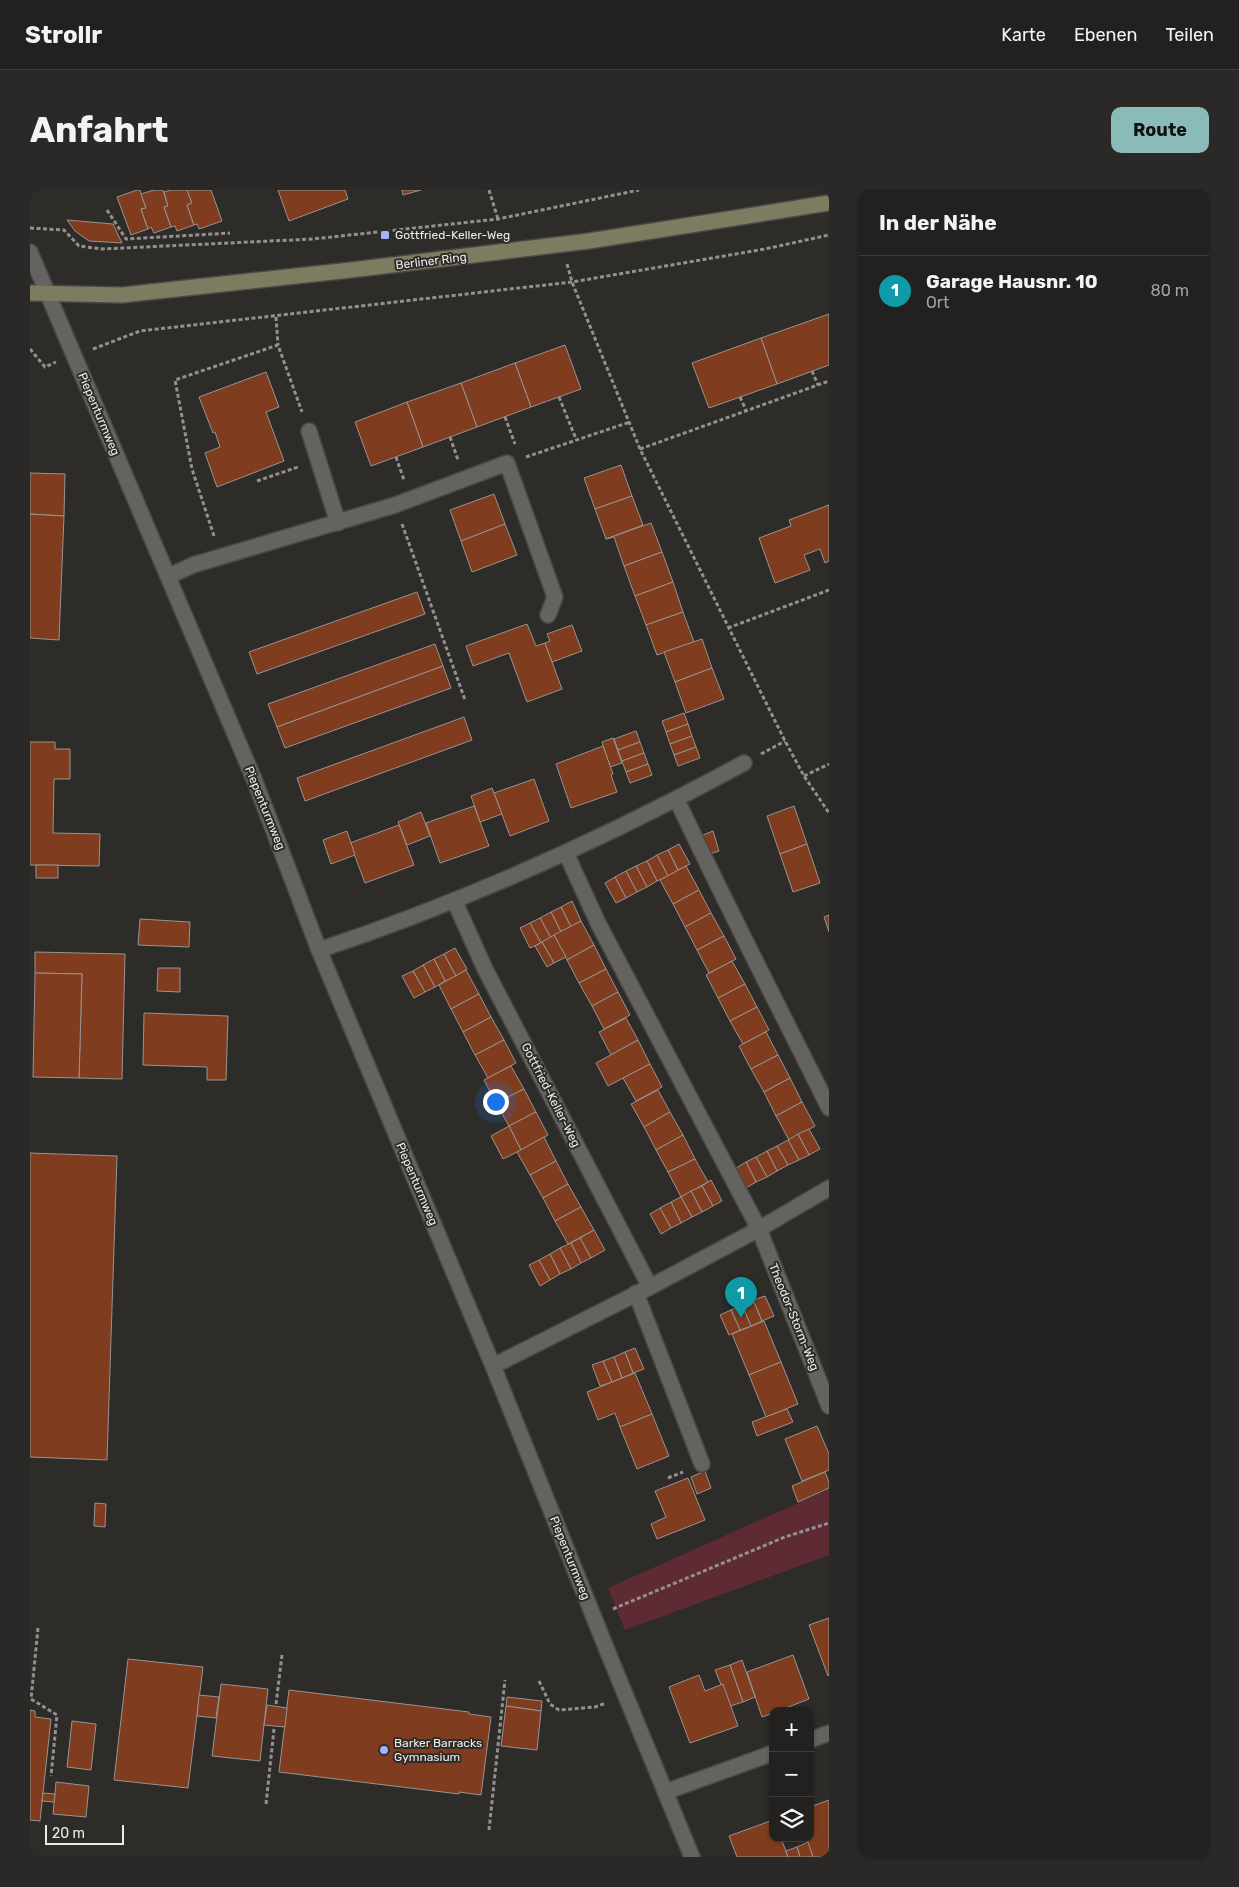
<!DOCTYPE html>
<html lang="de">
<head>
<meta charset="utf-8">
<style>
	:root { --surface:#22211f; --page:#2a2928; --text:#f1f3f6; --muted:#a2a3a4; --line:#3f3e3d; --accent:#8bbbb9 }
	body { margin:0; font-family:Rubik,sans-serif; background:var(--page); color:var(--text) }
	.controls { position:absolute; right:15px; bottom:15px; display:grid; overflow:hidden; border-radius:10px; box-shadow:0 1px 4px #0004 }
	.controls button { width:45px; height:45px; display:grid; place-items:center; padding:0; border:0; border-bottom:1px solid var(--line); background:var(--surface); color:var(--text); font:25px sans-serif }
	.scale { position:absolute; left:15px; bottom:12px; width:79px; box-sizing:border-box; padding-left:5px; border:2px solid #eceae9; border-top:0; font-size:14px; line-height:18px; white-space:nowrap; color:#eceae9; -webkit-text-stroke:4px #2e2c29; paint-order:stroke }
	.you { position:absolute; left:465px; top:911px; width:18px; height:18px; margin:-12px; border:4px solid #fff; border-radius:50%; background:#1a73e8; box-shadow:0 0 0 8px #1a73e833 }
	.badge { display:grid; place-items:center; width:32px; height:32px; border-radius:50%; background:var(--accent); color:#fff; font-size:16px; font-weight:700 }
	.pin { position:absolute; translate:-50% -41px; filter:drop-shadow(0 1px 2px #0008) }
	.pin::after { content:''; position:absolute; top:26px; width:18px; height:15px; background:inherit; clip-path:polygon(0 0,100% 0,50% 100%) }
	.list { margin:0; padding:0; list-style:none }
	h2 { display:flex; justify-content:space-between; align-items:center; height:65px; margin:0; padding:0 20px; font-size:21px }
	h2 small { font-size:16px; font-weight:400; color:var(--muted) }
	.list li { display:grid; grid-template-columns:32px 1fr auto; gap:15px; align-items:center; box-sizing:border-box; height:70px; padding:0 20px; border-top:1px solid var(--line) }
	.list b { display:block; font-size:19px; white-space:nowrap }
	.list p { margin:0; font-size:16px; white-space:nowrap; color:var(--muted) }
	.list em { font-size:16px; font-style:normal; color:var(--muted) }
	.icon { flex:none; width:28px; height:28px; fill:none; stroke:currentColor; stroke-width:2; stroke-linecap:round; stroke-linejoin:round }
	.map { position:relative; flex:none; width:799px; height:1667px; overflow:hidden; border-radius:10px }
	header { display:flex; align-items:center; gap:30px; box-sizing:border-box; height:70px; padding:0 25px; background:var(--surface); border-bottom:1px solid var(--line) }
	header strong { font-size:24px }
	nav { display:flex; gap:28px; margin-inline-start:auto; font-size:18px }
	.intro { display:flex; align-items:center; justify-content:space-between; box-sizing:border-box; height:120px; padding:0 30px }
	h1 { margin:0; font-size:35px }
	.button { padding:12px 22px; border-radius:10px; background:var(--accent); color:#111; font-size:18px; font-weight:700 }
	main { display:flex; gap:30px; padding:0 30px }
	aside { flex:1; background:var(--surface); border-radius:10px; box-shadow:0 1px 4px #0004 }
	.map>svg:first-child { display:block }
</style>
</head>
<body>
<header>
<strong>Strollr</strong>
<nav><a>Karte</a><a>Ebenen</a><a>Teilen</a></nav>
</header>
<div class="intro"><h1>Anfahrt</h1><a class="button">Route</a></div>
<main>
<div class="map">
<svg width="799" height="1667" viewBox="0 0 799 1667">
	<rect width="100%" height="100%" fill="#2e2c29"/>
	<polygon fill="#5e2a33" points="799,1299 799,1365 595,1440 578,1398"/>
	<g fill="#7f3c1e" stroke="#989492">
		<polygon points="107,0 110,0 116,18 111,19 118,39 101,45 87,7"/>
		<polygon points="124,0 133,0 138,16 134,17 141,37 124,43 121,37 118,39 111,19 116,18 111,4"/>
		<polygon points="141,0 157,0 162,13 157,15 164,35 147,41 145,36 141,37 134,17 138,16 134,2"/>
		<polygon points="157,0 181,0 192,31 169,39 167,34 164,35 157,15 162,13"/>
		<polygon points="248,0 315,0 318,9 259,31"/>
		<polygon points="372,0 391,0 373,5"/>
		<polygon points="37,30 83,34 92,53 59,51 45,41"/>
		<polygon points="799,124 799,175 747,194 731,148"/>
		<polygon points="731,148 747,194 679,218 662,173"/>
		<polygon points="535,155 551,199 501,217 485,173"/>
		<polygon points="485,173 501,217 447,237 431,193"/>
		<polygon points="236,182 249,217 236,222 254,271 187,297 175,263 190,257 185,242 183,243 169,207"/>
		<polygon points="431,193 447,237 393,257 377,212"/>
		<polygon points="377,212 393,257 341,276 325,232"/>
		<polygon points="591,275 602,306 565,319 554,288"/>
		<polygon points="0,283 35,284 34,326 0,324"/>
		<polygon points="464,304 475,334 431,351 420,320"/>
		<polygon points="602,306 613,335 576,349 565,319"/>
		<polygon points="799,315 799,371 795,373 790,359 774,365 780,380 745,393 729,348 761,336 759,330"/>
		<polygon points="0,324 34,326 29,450 0,448"/>
		<polygon points="621,333 632,362 594,376 584,347 576,349"/>
		<polygon points="475,334 487,365 442,382 431,351"/>
		<polygon points="632,362 643,392 605,406 594,376"/>
		<polygon points="643,392 653,422 616,435 605,406"/>
		<polygon points="387,402 395,424 227,484 219,462"/>
		<polygon points="653,422 664,452 627,465 616,435"/>
		<polygon points="497,434 506,456 515,453 532,499 497,512 479,463 443,476 436,456"/>
		<polygon points="542,435 552,461 522,472 515,453 520,451 517,444"/>
		<polygon points="672,449 682,478 645,492 634,462"/>
		<polygon points="405,454 413,476 247,537 238,514"/>
		<polygon points="413,476 421,498 255,558 247,537"/>
		<polygon points="682,478 694,509 656,523 645,492"/>
		<polygon points="654,523 658,534 636,542 632,531"/>
		<polygon points="434,527 442,550 275,611 267,588"/>
		<polygon points="658,534 662,546 640,554 636,542"/>
		<polygon points="606,541 610,552 588,560 584,549"/>
		<polygon points="662,546 666,557 644,565 640,554"/>
		<polygon points="583,548 592,573 580,577 572,552"/>
		<polygon points="0,552 25,552 25,559 40,559 40,589 24,589 23,643 70,644 69,676 0,675"/>
		<polygon points="610,552 614,563 592,571 588,560"/>
		<polygon points="573,556 583,584 581,585 587,602 541,618 526,574"/>
		<polygon points="666,557 670,568 648,576 644,565"/>
		<polygon points="614,563 618,574 596,582 592,571"/>
		<polygon points="618,574 622,585 600,593 596,582"/>
		<polygon points="504,589 519,631 480,646 464,603"/>
		<polygon points="462,598 472,624 450,632 441,606"/>
		<polygon points="444,616 459,656 410,673 396,633"/>
		<polygon points="764,616 777,654 750,664 737,626"/>
		<polygon points="391,622 400,646 377,655 368,632"/>
		<polygon points="369,635 384,675 335,693 320,653"/>
		<polygon points="317,641 325,665 301,674 293,650"/>
		<polygon points="683,641 689,661 679,664 673,645"/>
		<polygon points="649,654 660,674 648,680 638,660"/>
		<polygon points="777,654 790,693 763,702 750,664"/>
		<polygon points="638,660 648,680 638,686 627,665"/>
		<polygon points="627,665 638,686 627,691 617,671"/>
		<polygon points="617,671 627,691 617,697 606,676"/>
		<rect x="6" y="675" width="22" height="13"/>
		<polygon points="606,676 617,697 607,702 596,681"/>
		<polygon points="656,676 669,700 643,714 630,690"/>
		<polygon points="596,681 607,702 596,708 585,687"/>
		<polygon points="585,687 596,708 586,713 575,693"/>
		<polygon points="669,700 681,723 655,737 643,714"/>
		<polygon points="542,711 551,731 541,737 531,717"/>
		<polygon points="531,717 541,737 531,742 521,722"/>
		<polygon points="521,722 531,742 521,748 510,728"/>
		<polygon points="681,723 694,746 667,760 655,737"/>
		<polygon points="799,725 799,742 794,727"/>
		<polygon points="510,728 521,748 511,753 500,733"/>
		<polygon points="110,729 160,732 159,757 108,755"/>
		<polygon points="551,731 564,755 537,770 524,745"/>
		<polygon points="500,733 511,753 500,758 490,738"/>
		<polygon points="524,745 536,767 524,773 512,752"/>
		<polygon points="694,746 706,769 679,783 667,760"/>
		<polygon points="512,752 524,773 517,777 505,756"/>
		<polygon points="564,755 576,779 549,793 537,770"/>
		<polygon points="425,758 437,779 426,786 414,764"/>
		<polygon points="5,762 95,764 92,889 49,888 52,784 5,783"/>
		<polygon points="414,764 426,786 415,791 404,769"/>
		<polygon points="404,769 415,791 405,797 393,775"/>
		<polygon points="702,771 715,794 688,808 676,785"/>
		<polygon points="393,775 405,797 395,802 383,781"/>
		<polygon points="128,778 150,778 150,802 127,801"/>
		<polygon points="576,779 588,802 562,816 549,793"/>
		<polygon points="436,780 449,804 421,819 409,795"/>
		<polygon points="383,781 395,802 384,808 372,786"/>
		<polygon points="5,783 52,784 49,888 3,887"/>
		<polygon points="715,794 727,817 700,831 688,808"/>
		<polygon points="588,802 600,825 574,839 562,816"/>
		<polygon points="449,804 461,827 433,842 421,819"/>
		<polygon points="727,817 739,840 713,854 700,831"/>
		<polygon points="114,823 198,826 196,890 177,890 177,877 113,875"/>
		<polygon points="461,827 474,850 445,865 433,842"/>
		<polygon points="596,828 608,850 581,865 569,842"/>
		<polygon points="736,842 748,865 721,879 709,856"/>
		<polygon points="474,850 486,873 458,888 445,865"/>
		<polygon points="608,850 620,874 578,896 566,873"/>
		<polygon points="748,865 760,888 734,902 721,879"/>
		<polygon points="620,874 632,897 606,911 593,888"/>
		<polygon points="481,876 494,899 466,913 454,890"/>
		<polygon points="760,888 772,912 746,926 734,902"/>
		<polygon points="494,899 506,922 479,936 466,913"/>
		<polygon points="628,900 640,922 614,937 601,914"/>
		<polygon points="772,912 785,936 759,950 746,926"/>
		<polygon points="506,922 518,945 491,960 479,936"/>
		<polygon points="640,922 653,945 626,960 614,937"/>
		<polygon points="479,936 491,960 473,969 461,946"/>
		<polygon points="779,939 790,959 779,965 768,944"/>
		<polygon points="768,944 779,965 769,970 758,950"/>
		<polygon points="653,945 665,969 638,982 626,960"/>
		<polygon points="514,947 526,971 500,985 487,962"/>
		<polygon points="758,950 769,970 758,975 747,956"/>
		<polygon points="747,956 758,975 747,981 737,961"/>
		<polygon points="737,961 747,981 737,987 726,967"/>
		<polygon points="0,963 87,966 77,1270 0,1267"/>
		<polygon points="726,967 737,987 726,992 716,972"/>
		<polygon points="665,969 678,992 651,1007 638,982"/>
		<polygon points="526,971 538,994 513,1008 500,985"/>
		<polygon points="716,972 726,992 716,998 706,978"/>
		<polygon points="681,990 692,1011 683,1016 672,996"/>
		<polygon points="538,994 551,1017 525,1031 513,1008"/>
		<polygon points="672,996 683,1016 672,1022 661,1001"/>
		<polygon points="661,1001 672,1022 662,1027 651,1007"/>
		<polygon points="651,1007 662,1027 651,1033 641,1012"/>
		<polygon points="641,1012 651,1033 641,1038 630,1018"/>
		<polygon points="551,1017 564,1040 538,1054 525,1031"/>
		<polygon points="630,1018 641,1038 631,1044 620,1024"/>
		<polygon points="564,1040 575,1060 561,1068 550,1048"/>
		<polygon points="550,1048 561,1068 551,1073 541,1053"/>
		<polygon points="541,1053 551,1073 541,1079 530,1058"/>
		<polygon points="530,1058 541,1079 530,1084 520,1064"/>
		<polygon points="520,1064 530,1084 520,1090 509,1070"/>
		<polygon points="509,1070 520,1090 510,1096 499,1075"/>
		<polygon points="735,1106 744,1126 732,1131 723,1110"/>
		<polygon points="723,1110 732,1131 721,1136 712,1115"/>
		<polygon points="712,1115 721,1136 710,1140 701,1120"/>
		<polygon points="701,1120 710,1140 699,1145 690,1125"/>
		<polygon points="734,1131 751,1172 719,1185 702,1144"/>
		<polygon points="605,1158 614,1179 603,1183 595,1162"/>
		<polygon points="595,1162 603,1183 592,1188 584,1167"/>
		<polygon points="584,1167 592,1188 582,1192 573,1171"/>
		<polygon points="573,1171 582,1192 570,1196 562,1175"/>
		<polygon points="751,1172 768,1214 736,1227 719,1185"/>
		<polygon points="605,1183 622,1224 590,1237 585,1223 568,1230 557,1202"/>
		<polygon points="757,1219 763,1232 727,1246 722,1232"/>
		<polygon points="622,1224 639,1266 607,1279 590,1237"/>
		<polygon points="787,1236 799,1264 799,1280 772,1291 755,1249"/>
		<polygon points="675,1281 681,1298 667,1304 661,1287"/>
		<polygon points="795,1282 799,1292 799,1298 768,1312 762,1296"/>
		<polygon points="658,1288 675,1330 627,1349 621,1334 636,1327 625,1301"/>
		<polygon points="65,1313 76,1314 75,1337 64,1336"/>
		<polygon points="799,1428 799,1485 798,1486 779,1435"/>
		<polygon points="763,1465 779,1509 748,1521 743,1521 743,1523 732,1527 717,1482"/>
		<polygon points="98,1469 173,1477 158,1598 84,1590"/>
		<polygon points="712,1470 725,1507 713,1512 700,1475"/>
		<polygon points="700,1475 713,1512 700,1516 685,1480"/>
		<polygon points="669,1485 675,1501 693,1494 708,1536 660,1553 639,1497"/>
		<polygon points="191,1494 238,1499 230,1571 182,1566"/>
		<polygon points="259,1500 439,1522 439,1524 461,1527 451,1605 429,1602 429,1604 249,1582"/>
		<polygon points="169,1505 189,1507 186,1528 167,1526"/>
		<polygon points="477,1507 512,1511 511,1521 476,1516"/>
		<polygon points="237,1515 257,1518 255,1537 234,1535"/>
		<polygon points="476,1516 511,1521 507,1560 471,1556"/>
		<polygon points="0,1520 5,1521 5,1527 21,1529 10,1631 0,1630"/>
		<polygon points="42,1531 66,1534 61,1580 37,1577"/>
		<polygon points="26,1592 59,1596 56,1627 23,1624"/>
		<polygon points="13,1603 25,1604 24,1612 12,1611"/>
		<polygon points="799,1610 799,1665 793,1667 783,1667 776,1648 780,1648 780,1617"/>
		<polygon points="743,1630 743,1648 751,1648 758,1667 707,1667 699,1646"/>
		<polygon points="778,1652 783,1667 770,1667 767,1657"/>
		<polygon points="767,1657 770,1667 758,1667 756,1661"/>
	</g>
	<g fill="none" stroke-linecap="round" stroke-linejoin="round">
		<g stroke="#494746" stroke-width="18">
			<g id="lane">
				<polyline points="279,241 308,333"/>
				<polyline points="139,386 163,375 365,315 477,273 525,407 518,425"/>
				<path d="M647 610C695 713 748 815 799 918"/>
				<polyline points="536,663 568,733 729,1039 799,1216"/>
				<polyline points="425,712 455,779 620,1097"/>
				<polyline points="606,1103 672,1274"/>
			</g>
		</g>
		<g stroke="#494746" stroke-width="18">
			<g id="street">
				<polyline points="0,62 224,589 289,760 463,1176 581,1470 662,1667"/>
				<path d="M289 760C437 711 578 647 714 573"/>
				<polyline points="463,1176 620,1097 729,1039 799,998"/>
				<polyline points="780,1550 799,1543"/>
				<polyline points="635,1602 743,1563"/>
			</g>
		</g>
		<g stroke="#494746" stroke-width="18">
			<polyline id="secondary" points="0,103 92,105 321,80 559,51 799,13"/>
		</g>
		<g stroke="#93918f" stroke-width="3" stroke-dasharray="4 2.5" stroke-linecap="butt">
			<polyline points="459,0 468,29"/>
			<polyline points="77,20 96,49 200,43"/>
			<polyline points="0,38 34,40 49,56 72,59 283,49 468,29 609,0"/>
			<polyline points="537,74 542,92 610,259 755,551 774,586 799,623"/>
			<polyline points="246,127 248,155"/>
			<polyline points="0,159 15,177 26,172"/>
			<polyline points="63,159 110,141 542,92 735,59 799,45"/>
			<polyline points="782,181 788,195"/>
			<polyline points="529,207 546,249"/>
			<polyline points="710,207 716,220"/>
			<polyline points="475,227 485,254"/>
			<polyline points="420,247 428,270"/>
			<polyline points="610,259 799,191"/>
			<polyline points="366,267 374,290"/>
			<polyline points="496,267 600,232"/>
			<polyline points="227,291 268,277"/>
			<polyline points="372,334 435,510"/>
			<polyline points="184,346 162,279 145,190 248,155 272,222"/>
			<polyline points="698,438 799,400"/>
			<polyline points="731,564 755,551"/>
			<polyline points="774,586 799,574"/>
			<polyline points="638,1288 653,1282"/>
			<polyline points="583,1419 755,1347 799,1333"/>
			<polyline points="8,1438 1,1509 27,1525 21,1586"/>
			<polyline points="509,1491 520,1514 529,1520 565,1517 576,1513"/>
			<polyline points="246,1514 252,1465"/>
			<polyline points="236,1614 244,1539"/>
			<polyline points="459,1640 475,1490"/>
		</g>
		<use href="#lane" stroke="#656360" stroke-width="15"/>
		<use href="#street" stroke="#656360" stroke-width="15"/>
		<use href="#secondary" stroke="#7d7b60" stroke-width="15"/>
	</g>
	<g fill="#a0b3fd" stroke="#2e2c29" stroke-width="2">
		<rect x="350" y="40" width="10" height="10" rx="2.5"/>
		<circle cx="354" cy="1560" r="5"/>
	</g>
	<g text-anchor="middle" stroke-width="4" stroke-linejoin="round" paint-order="stroke">
		<g font-size="12" fill="#eceae9" stroke="#2e2c29" text-anchor="start">
			<text x="365" y="49">Gottfried-Keller-Weg</text>
			<text x="364" y="1557">Barker Barracks<tspan x="364" dy="14">Gymnasium</tspan></text>
		</g>
		<g font-size="12" fill="#eceae9" stroke="#2e2c29">
			<text transform="translate(401 71) rotate(-7)" y="4">Berliner Ring</text>
			<text transform="translate(69 224) rotate(67)" y="4">Piepenturmweg</text>
			<text transform="translate(235 618) rotate(68)" y="4">Piepenturmweg</text>
			<text transform="translate(521 905) rotate(63)" y="4">Gottfried-Keller-Weg</text>
			<text transform="translate(387 994) rotate(67)" y="4">Piepenturmweg</text>
			<text transform="translate(764 1127) rotate(68)" y="4">Theodor-Storm-Weg</text>
			<text transform="translate(540 1368) rotate(68)" y="4">Piepenturmweg</text>
		</g>
	</g>
</svg>
<div class="controls">
<button>+</button>
<button>−</button>
<button><svg class="icon" aria-label="layers" viewBox="0 0 24 24"><path d="M12 4l9 5-9 5-9-5zM3 14l9 5 9-5"/></svg></button>
</div>
<div class="scale">20 m</div>
<div class="you"></div>
<div class="pin badge" style="left:711px;top:1128px;background:#0f9aa8">1</div>
</div>
<aside>
<h2>In der Nähe<small></small></h2>
<ul class="list">
<li><span class="badge" style="background:#0f9aa8">1</span><div><b>Garage Hausnr. 10</b><p>Ort</p></div><em>80 m</em></li>
</ul>
</aside>
</main>
</body>
</html>
